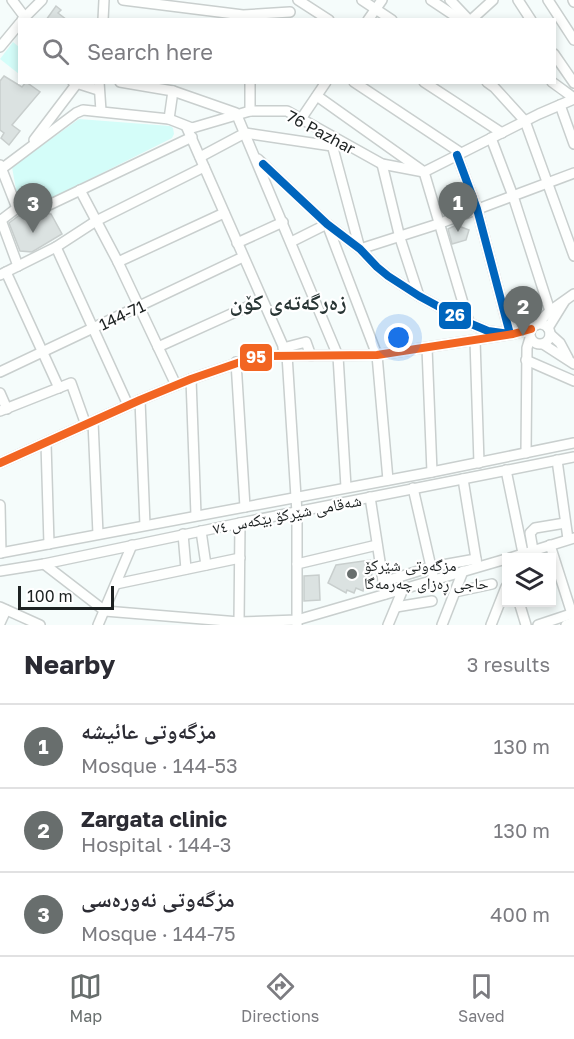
<!DOCTYPE html>
<html lang="en">
<head>
<meta charset="utf-8">
<style>
	:root { --surface:#fff; --page:#f2f2f3; --text:#2b2b33; --muted:#7c7c81; --line:#e1e1e2; --accent:#686e6d }
	body { margin:0; font-family:"Golos Text","Noto Naskh Arabic",sans-serif; background:var(--page); color:var(--text) }
	.controls { position:absolute; right:18px; bottom:18px; display:grid; overflow:hidden; border-radius:0px; box-shadow:0 3px 9px #0003 }
	.controls button { width:54px; height:54px; display:grid; place-items:center; padding:0; border:0; border-bottom:2px solid var(--line); background:var(--surface); color:var(--text); font:30px sans-serif }
	.scale { position:absolute; left:18px; bottom:15px; width:96px; box-sizing:border-box; padding-left:6px; border:3px solid #1c2121; border-top:0; font-size:16px; line-height:21px; white-space:nowrap; color:#1c2121; -webkit-text-stroke:4px #fff; paint-order:stroke }
	.you { position:absolute; left:399px; top:338px; width:21px; height:21px; margin:-15px; border:4px solid #fff; border-radius:50%; background:#1a73e8; box-shadow:0 0 0 9px #1a73e833 }
	.badge { display:grid; place-items:center; width:39px; height:39px; border-radius:50%; background:var(--accent); color:#fff; font-size:20px; font-weight:700 }
	.pin { position:absolute; translate:-50% -50px; filter:drop-shadow(0 2px 3px #0008) }
	.pin::after { content:''; position:absolute; top:32px; width:21px; height:18px; background:inherit; clip-path:polygon(0 0,100% 0,50% 100%) }
	.list { margin:0; padding:0; list-style:none }
	h2 { display:flex; justify-content:space-between; align-items:center; height:78px; margin:0; padding:0 24px; font-size:26px }
	h2 small { font-size:20px; font-weight:400; color:var(--muted) }
	.list li { display:grid; grid-template-columns:39px 1fr auto; gap:18px; align-items:center; box-sizing:border-box; height:84px; padding:0 24px; border-top:2px solid var(--line) }
	.list b { display:block; font-size:22px; white-space:nowrap }
	.list p { margin:0; font-size:20px; white-space:nowrap; color:var(--muted) }
	.list em { font-size:20px; font-style:normal; color:var(--muted) }
	.icon { flex:none; width:33px; height:33px; fill:none; stroke:currentColor; stroke-width:2; stroke-linecap:round; stroke-linejoin:round }
	.map { position:relative; flex:none; width:574px; height:625px; overflow:hidden }
	.search { position:absolute; background:var(--surface); box-shadow:0 3px 9px #0003; left:18px; right:18px; top:18px; height:66px; display:flex; align-items:center; gap:15px; box-sizing:border-box; padding:0 21px; border-radius:0px; color:var(--muted); font-size:22px }
	.sheet { height:330px; background:var(--surface) }
	nav { display:flex; justify-content:space-around; align-items:center; box-sizing:border-box; height:84px; border-top:2px solid var(--line); background:var(--surface); font-size:16px; color:var(--muted) }
	nav a { display:grid; justify-items:center; gap:3px }
	nav .on { color:var(--accent) }
	.map>svg:first-child { display:block }
</style>
</head>
<body>
<div class="map">
<svg width="574" height="625" viewBox="0 0 574 625">
	<rect width="100%" height="100%" fill="#f5fcfb"/>
	<g fill="#d4fdf9">
		<polygon points="13,42 19,47 19,74 0,59"/>
		<polygon points="79,119 170,126 173,128 174,134 172,138 46,201 18,201 12,167"/>
	</g>
	<g fill="#dbe2e1" stroke="#c8cecd" stroke-width="1.5">
		<polygon points="56,6 61,10 58,13 67,20 46,20"/>
		<polygon points="4,76 22,87 26,82 40,92 12,125 20,131 9,145 1,138 4,133 0,130 0,81"/>
		<polygon points="37,213 51,214 62,234 32,252 20,251 9,223 21,214"/>
		<polygon points="456,225 469,230 466,240 452,244 448,229"/>
		<polygon points="370,560 373,585 364,586 363,591 356,588 354,593 347,590 346,593 328,583 336,565"/>
		<polygon points="319,575 320,600 304,601 304,576"/>
	</g>
	<g fill="none" stroke-linecap="round" stroke-linejoin="round">
		<g stroke="#c9cfce" stroke-width="12">
			<g id="minor">
				<polyline points="12,0 24,16"/>
				<polyline points="123,0 243,15 290,12"/>
				<polyline points="298,0 329,20"/>
				<polyline points="362,0 392,20"/>
				<polyline points="431,0 461,20"/>
				<polyline points="450,0 469,20"/>
				<polyline points="518,0 531,20"/>
				<polyline points="548,0 574,40"/>
				<polyline points="573,0 574,2"/>
				<polyline points="22,20 42,0"/>
				<polyline points="103,20 104,0"/>
				<polyline points="368,20 382,0"/>
				<polyline points="471,20 493,0"/>
				<polyline points="0,47 20,23"/>
				<polyline points="554,54 574,83"/>
				<polyline points="73,82 98,90"/>
				<polyline points="99,82 101,111"/>
				<polyline points="120,82 173,91 236,113 338,356 346,487"/>
				<polyline points="354,82 461,153"/>
				<polyline points="424,82 502,133"/>
				<polyline points="487,82 494,87 525,121 574,256"/>
				<polyline points="552,82 574,98"/>
				<polyline points="317,96 424,172 469,323"/>
				<polyline points="560,105 574,144"/>
				<polyline points="250,111 250,82"/>
				<polyline points="169,119 173,91"/>
				<polyline points="301,119 326,82"/>
				<polyline points="187,128 287,355 297,513 297,625"/>
				<polyline points="330,137 360,249 438,224 574,173"/>
				<polyline points="491,138 513,196 550,311"/>
				<polyline points="34,140 78,82"/>
				<polyline points="200,157 245,133 332,146"/>
				<polyline points="258,159 327,224 360,249 377,267 388,276 419,296 469,323 488,331 510,334 477,209 457,155"/>
				<polyline points="382,164 400,238 419,296"/>
				<polyline points="0,165 17,208"/>
				<polyline points="0,170 76,113 83,110 169,119 192,128 250,111 287,111 382,164 424,172 539,114 574,99"/>
				<polyline points="80,190 118,262 176,385"/>
				<polyline points="1,220 18,266"/>
				<polyline points="0,221 17,208 49,205 192,137"/>
				<polyline points="291,242 327,224 377,355 388,480"/>
				<polyline points="237,243 283,222"/>
				<polyline points="56,247 128,405"/>
				<polyline points="118,262 224,213"/>
				<polyline points="6,272 59,388"/>
				<polyline points="0,275 56,247 96,221 204,167"/>
				<circle cx="540" cy="334" r="10"/>
				<polyline points="536,325 550,311 574,294"/>
				<polyline points="548,328 564,302"/>
				<polyline points="550,334 560,343 568,358"/>
				<polyline points="475,340 479,463"/>
				<polyline points="543,344 574,364"/>
				<polyline points="158,347 262,300"/>
				<polyline points="283,348 306,342 311,356"/>
				<polyline points="427,348 432,472"/>
				<polyline points="526,360 574,381"/>
				<polyline points="236,362 245,507"/>
				<polyline points="0,372 243,257"/>
				<polyline points="191,379 196,515"/>
				<polyline points="0,393 7,409"/>
				<polyline points="140,400 145,525"/>
				<polyline points="0,411 71,383 86,425"/>
				<polyline points="93,422 98,534"/>
				<polyline points="46,443 49,544"/>
				<polyline points="526,453 527,348 530,338"/>
				<polyline points="557,460 568,539"/>
				<polyline points="0,463 140,400 191,379 252,358 270,356 377,355 513,334 531,329"/>
				<polyline points="506,470 523,553"/>
				<polyline points="463,479 477,565"/>
				<polyline points="413,488 434,580"/>
				<polyline points="370,497 385,594"/>
				<polyline points="0,505 1,553"/>
				<polyline points="201,531 206,565"/>
				<polyline points="183,534 186,569"/>
				<polyline points="550,545 572,614"/>
				<polyline points="533,550 530,533 535,528 565,523"/>
				<polyline points="0,553 432,472 574,443"/>
				<polyline points="510,558 574,538"/>
				<polyline points="44,564 105,611 239,622 297,620 506,559"/>
				<polyline points="297,564 377,545"/>
				<polyline points="0,571 44,564 240,523 574,457"/>
				<polyline points="383,582 431,567 476,559"/>
				<polyline points="116,584 240,558"/>
				<polyline points="455,592 492,584"/>
				<polyline points="519,602 526,625"/>
				<polyline points="0,607 40,625"/>
				<polyline points="396,607 432,601"/>
				<polyline points="239,622 240,523"/>
				<polyline points="0,623 6,610"/>
				<polyline points="98,625 132,545"/>
				<polyline points="388,625 403,589"/>
				<polyline points="442,625 463,571"/>
				<polyline points="491,625 506,587"/>
				<polyline points="538,625 574,613"/>
				<polyline points="566,625 574,622"/>
			</g>
		</g>
		<use href="#minor" stroke="#fefffe" stroke-width="9"/>
		<g stroke="#fff" stroke-width="12">
			<polyline id="bus-1" points="263,164 327,224 360,249 377,267 388,276 419,296 469,323 488,331 510,334 477,209 457,155"/>
		</g>
		<g stroke="#fff" stroke-width="12">
			<polyline id="bus-2" points="0,463 140,400 191,379 252,358 270,356 377,355 513,334 531,329"/>
		</g>
		<use href="#bus-1" stroke="#0065bd" stroke-width="8"/>
		<use href="#bus-2" stroke="#f26522" stroke-width="8"/>
	</g>
	<circle fill="#686e6d" stroke="#fff" stroke-width="2" cx="352" cy="574" r="6"/>
	<g text-anchor="middle" stroke-width="4.5" stroke-linejoin="round" paint-order="stroke">
		<g font-size="16" fill="#1c2121" stroke="#fff">
			<text transform="translate(321 132) rotate(28)" y="6">76 Pazhar</text>
			<text transform="translate(122 315) rotate(-25)" y="6">144-71</text>
			<text transform="translate(287 514) rotate(-11)" y="6">شەقامی شێرکۆ بێکەس ٧٤</text>
		</g>
		<g font-size="16" fill="#1c2121" stroke="#fff" text-anchor="start">
			<text x="364" y="571">مزگەوتی شێرکۆ<tspan x="364" dy="18">حاجی ڕەزای چەرمەگا</tspan></text>
		</g>
		<g font-size="22" font-weight="bold" fill="#283534" stroke="#fff">
			<text x="288" y="310">زەرگەتەی کۆن</text>
		</g>
	</g>
	<g stroke="#fff" stroke-width="2">
		<rect x="438" y="301" width="34" height="29" rx="6" fill="#0065bd"/>
		<rect x="239" y="343" width="34" height="29" rx="6" fill="#f26522"/>
	</g>
	<g font-size="16" text-anchor="middle" font-weight="bold" fill="#fff">
		<text x="455" y="321">26</text>
		<text x="256" y="363">95</text>
	</g>
</svg>
<div class="controls">
<button><svg class="icon" aria-label="layers" viewBox="0 0 24 24"><path d="M12 4l9 5-9 5-9-5zM3 14l9 5 9-5"/></svg></button>
</div>
<div class="scale">100 m</div>
<div class="you"></div>
<div class="pin badge" style="left:458px;top:232px">1</div>
<div class="pin badge" style="left:523px;top:336px">2</div>
<div class="pin badge" style="left:33px;top:233px">3</div>
<div class="search"><svg class="icon" aria-label="search" viewBox="0 0 24 24"><circle cx="10" cy="10" r="6"/><path d="M15 15l6 6"/></svg>Search here</div>
</div>
<section class="sheet">
<h2>Nearby<small>3 results</small></h2>
<ul class="list">
<li><span class="badge">1</span><div><b>مزگەوتی عائیشە</b><p>Mosque · 144-53</p></div><em>130 m</em></li>
<li><span class="badge">2</span><div><b>Zargata clinic</b><p>Hospital · 144-3</p></div><em>130 m</em></li>
<li><span class="badge">3</span><div><b>مزگەوتی نەورەسی</b><p>Mosque · 144-75</p></div><em>400 m</em></li>
</ul>
</section>
<nav>
<a class="on"><svg class="icon" aria-label="map" viewBox="0 0 24 24"><path d="M3 6l6-2 6 2 6-2v14l-6 2-6-2-6 2zM9 4v14M15 6v14"/></svg>Map</a>
<a><svg class="icon" aria-label="directions" viewBox="0 0 24 24"><path d="M12 3l9 9-9 9-9-9zM9 14v-3h6M13 9l2 2-2 2"/></svg>Directions</a>
<a><svg class="icon" aria-label="saved" viewBox="0 0 24 24"><path d="M7 4h10v16l-5-4-5 4z"/></svg>Saved</a>
</nav>
</body>
</html>
